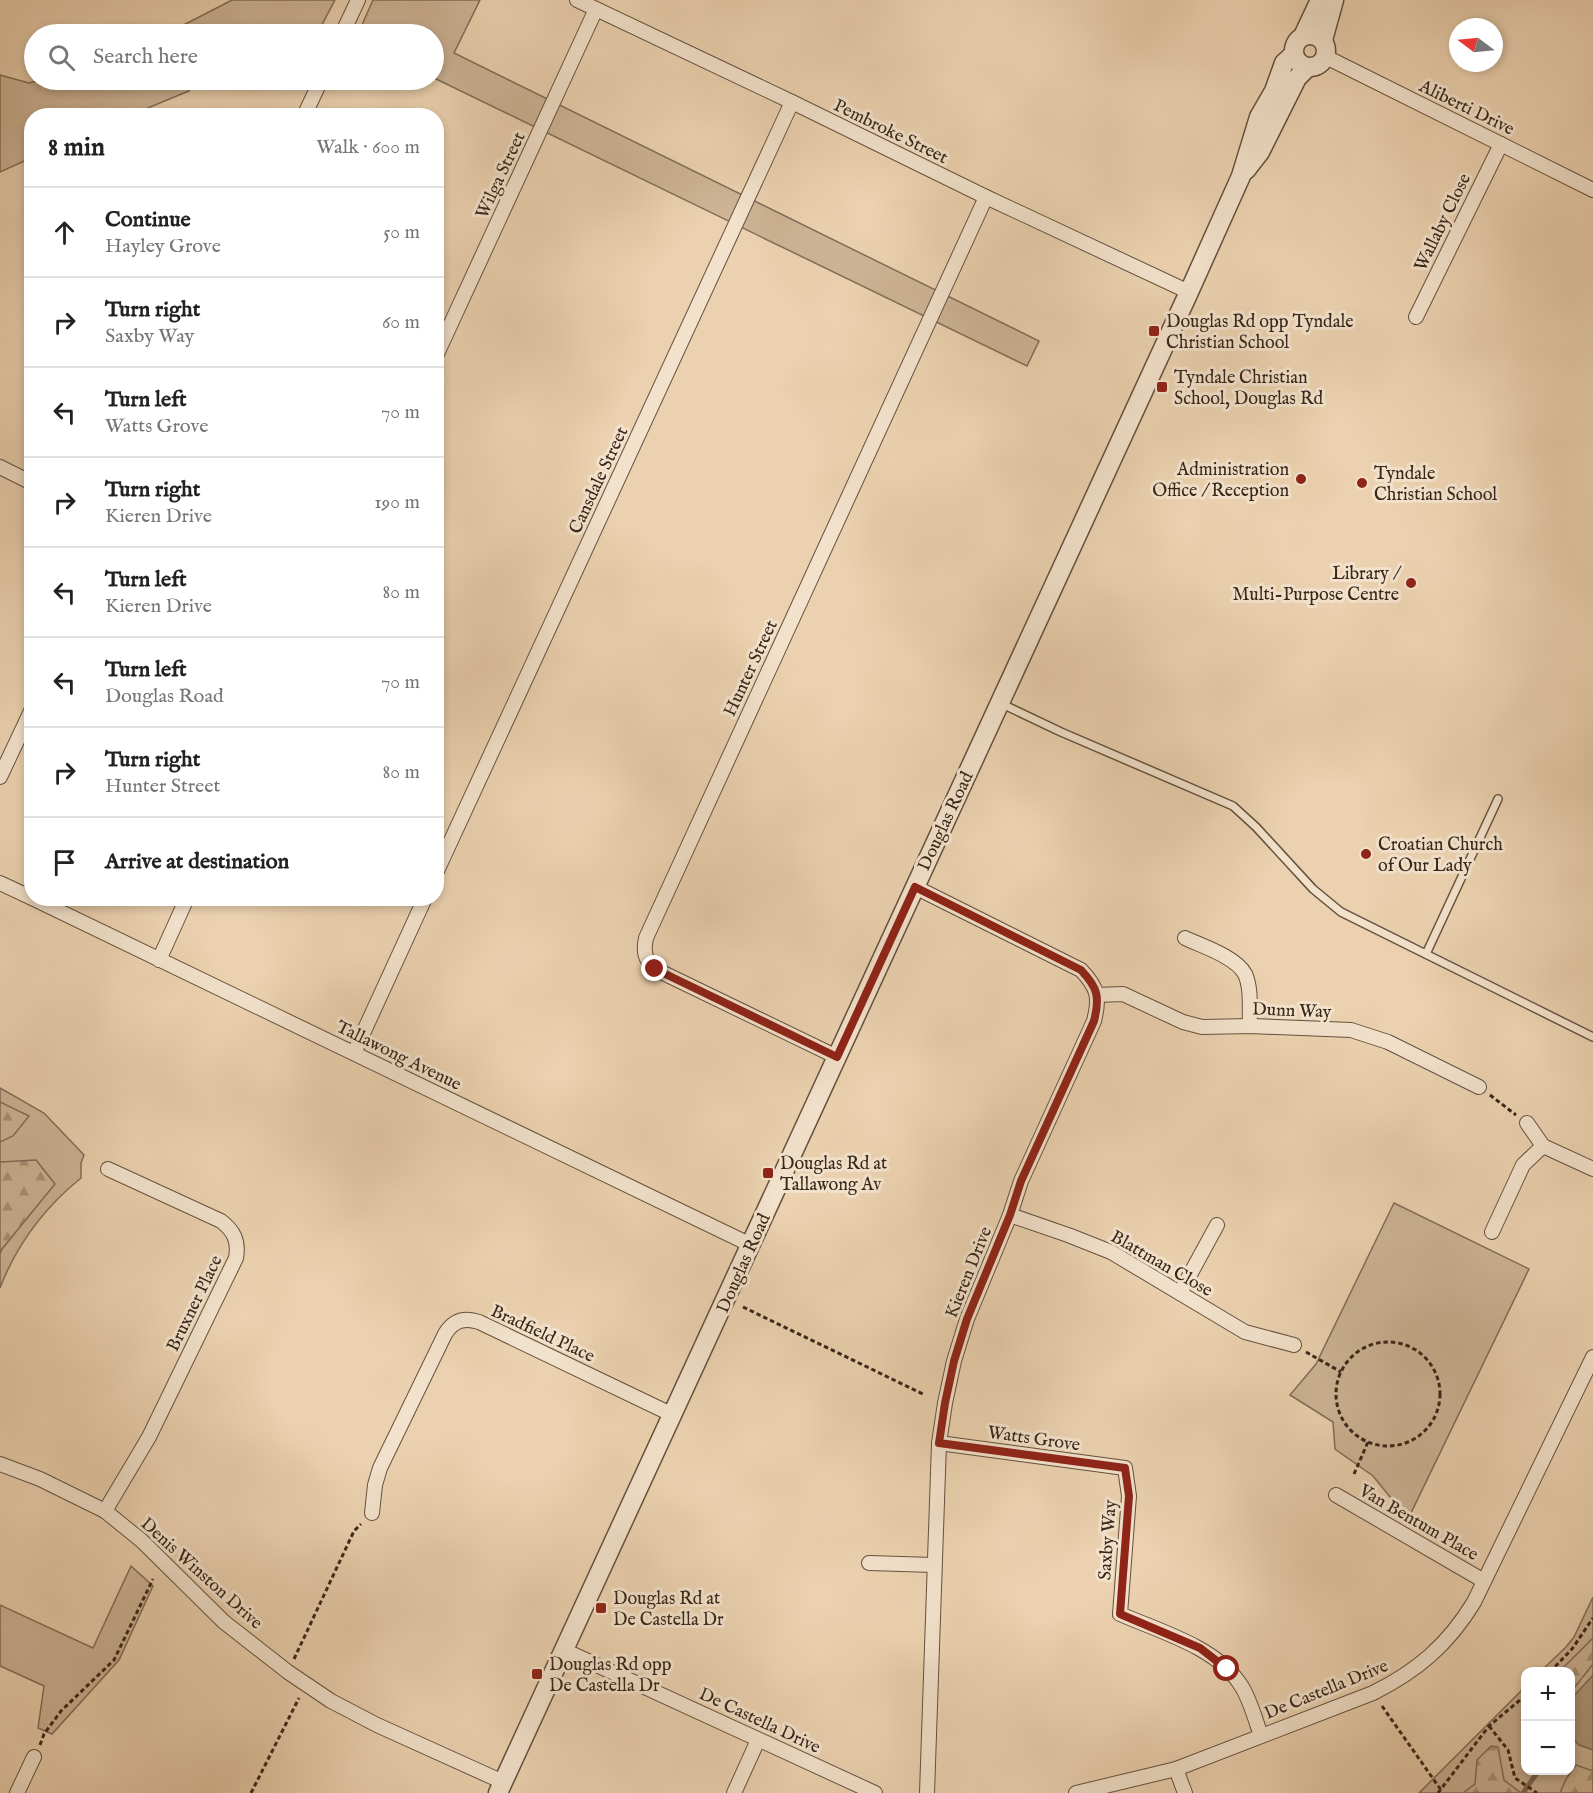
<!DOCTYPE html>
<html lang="en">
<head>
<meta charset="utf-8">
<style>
	:root { --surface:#fff; --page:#f6f6f6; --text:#222; --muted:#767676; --line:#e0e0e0 }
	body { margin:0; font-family:"IM FELL English",serif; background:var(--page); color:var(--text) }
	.controls { position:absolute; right:18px; bottom:18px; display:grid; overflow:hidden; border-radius:12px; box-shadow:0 3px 9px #0003 }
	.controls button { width:54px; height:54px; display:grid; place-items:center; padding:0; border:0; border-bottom:2px solid var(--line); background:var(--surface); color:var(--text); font:30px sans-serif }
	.compass { position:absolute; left:1449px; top:18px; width:54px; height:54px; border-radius:50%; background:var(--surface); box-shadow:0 3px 9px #0003; rotate:286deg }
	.stop { position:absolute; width:18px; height:18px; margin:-14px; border:4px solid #8f2418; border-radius:50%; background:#fff }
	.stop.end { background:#8f2418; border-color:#fff; box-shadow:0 2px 6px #0008 }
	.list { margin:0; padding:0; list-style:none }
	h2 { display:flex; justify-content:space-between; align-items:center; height:78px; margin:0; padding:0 24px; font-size:26px }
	h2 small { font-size:20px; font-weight:400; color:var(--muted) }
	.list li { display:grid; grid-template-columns:39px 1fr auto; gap:18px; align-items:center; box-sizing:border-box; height:90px; padding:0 24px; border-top:2px solid var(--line) }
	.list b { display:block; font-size:22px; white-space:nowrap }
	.list p { margin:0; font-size:20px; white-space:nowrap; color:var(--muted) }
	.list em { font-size:20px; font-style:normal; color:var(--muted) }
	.icon { flex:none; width:33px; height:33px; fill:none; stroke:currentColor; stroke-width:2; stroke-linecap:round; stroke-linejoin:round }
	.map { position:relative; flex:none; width:1593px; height:1793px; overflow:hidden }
	.search { position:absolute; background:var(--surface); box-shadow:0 3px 9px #0003; left:24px; top:24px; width:420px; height:66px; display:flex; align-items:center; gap:15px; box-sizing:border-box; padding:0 21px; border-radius:33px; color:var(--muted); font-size:22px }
	.panel { position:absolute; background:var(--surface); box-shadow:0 3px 9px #0003; left:24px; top:108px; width:420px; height:798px; border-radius:24px }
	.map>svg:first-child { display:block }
</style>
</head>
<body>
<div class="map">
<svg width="1593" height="1793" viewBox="0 0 1593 1793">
	<defs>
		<pattern id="forest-firs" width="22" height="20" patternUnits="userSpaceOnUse" patternTransform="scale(1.5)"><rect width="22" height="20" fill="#cdb496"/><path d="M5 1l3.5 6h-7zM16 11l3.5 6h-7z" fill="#a7927a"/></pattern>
	</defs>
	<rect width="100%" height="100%" fill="#ebd1af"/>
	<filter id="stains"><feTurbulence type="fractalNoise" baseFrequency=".00333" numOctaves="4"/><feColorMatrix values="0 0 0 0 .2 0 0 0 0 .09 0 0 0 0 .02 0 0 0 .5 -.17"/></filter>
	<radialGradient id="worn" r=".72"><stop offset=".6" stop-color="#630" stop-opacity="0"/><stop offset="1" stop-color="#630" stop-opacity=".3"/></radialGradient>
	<g fill="#cdb496" stroke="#826d58" stroke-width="1.5">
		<polygon points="232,0 335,0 317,34 233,34 215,27 212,34 166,34"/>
		<polygon points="373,0 480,0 454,53 1039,341 1027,366 434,78 434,34 358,34"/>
		<polygon points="0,75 29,83 40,80 194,80 189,91 131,115 32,116 31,158 0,172"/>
		<path d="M0 1088 44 1113 84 1155 81 1163V1178C45 1207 17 1244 0 1288Z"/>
		<polygon points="1394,1203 1529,1269 1408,1519 1373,1476 1335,1449 1333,1422 1290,1395 1316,1364"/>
		<polygon points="131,1566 153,1586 119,1660 52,1734 38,1728 44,1686 0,1666 0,1605 93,1648"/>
		<polygon points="1593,1597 1593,1793 1419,1793 1525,1687 1526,1770 1570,1770 1570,1672 1541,1671 1566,1647 1574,1637"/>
	</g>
	<g fill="url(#forest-firs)" stroke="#826d58" stroke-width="1.5">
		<polygon points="0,1102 29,1116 13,1136 0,1142"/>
		<polygon points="36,1160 55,1184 2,1249 0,1254 0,1162"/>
		<polygon points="1593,1638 1593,1664 1571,1692 1570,1672 1560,1671"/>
		<polygon points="1491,1746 1498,1747 1504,1780 1521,1793 1463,1793 1475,1784 1477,1760"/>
		<polygon points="1576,1765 1593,1771 1593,1793 1560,1793 1566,1779"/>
	</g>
	<polygon fill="#ae977c" stroke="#7f6a54" stroke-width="1.5" points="1593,1675 1593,1750 1579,1745 1571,1737 1570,1700"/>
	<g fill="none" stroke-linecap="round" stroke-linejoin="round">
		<polyline stroke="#7f6a54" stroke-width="5" points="1523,1793 1539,1770"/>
		<g stroke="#65513e" stroke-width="10">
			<g id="service">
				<polyline points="1000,703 1061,732 1233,806 1256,827 1313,889 1341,912 1593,1037"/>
				<polyline points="1426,954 1498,799"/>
			</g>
		</g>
		<g stroke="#65513e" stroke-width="16">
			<g id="minor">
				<polyline points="577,0 792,102 986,197 1189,292"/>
				<polyline points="342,34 358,0"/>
				<polyline points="1326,57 1593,190"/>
				<polyline points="304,116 321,80"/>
				<polyline points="1416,317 1501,144"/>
				<polyline points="436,356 596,9"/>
				<polyline points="0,467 32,483"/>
				<polyline points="0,777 32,709"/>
				<polyline points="436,873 792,102"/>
				<polyline points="0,883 32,898"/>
				<path d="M915 887 1081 970C1098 988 1100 997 1094 1021L1021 1181 1010 1215 967 1319 954 1361 945 1403 939 1443 927 1793"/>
				<polyline points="32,898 751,1245"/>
				<path d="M1185 938C1202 946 1236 957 1245 974 1252 989 1249 1010 1250 1026"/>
				<polyline points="159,960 187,898"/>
				<polyline points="1097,995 1123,994 1183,1022 1202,1027 1250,1026 1351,1030 1388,1042 1479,1087"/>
				<polyline points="354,1053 425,898"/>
				<path d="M837 1057 655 969C645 960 643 952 646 938L986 197"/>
				<polyline points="1527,1123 1543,1146 1593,1169"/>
				<polyline points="1010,1215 1068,1235 1111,1252 1245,1332 1294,1345"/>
				<polyline points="1492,1232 1523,1165 1543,1146"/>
				<polyline points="1180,1293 1217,1225"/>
				<path d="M939 1443 1125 1468 1129 1496 1120 1614C1159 1631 1216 1647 1240 1684 1249 1696 1256 1721 1261 1736"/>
				<polyline points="0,1464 40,1479 105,1511 142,1541 224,1622 288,1672 331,1701 377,1725 503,1782"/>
				<polyline points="1336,1495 1484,1581"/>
				<path d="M105 1511 149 1437 236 1258C239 1241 234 1231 221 1221L108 1169"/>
				<path d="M372 1513 375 1485 380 1468 445 1334C453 1321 464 1317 479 1322L673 1415"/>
				<polyline points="869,1563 934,1565"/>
				<polyline points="564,1650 875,1793"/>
				<polyline points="1176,1769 1185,1793"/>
				<polyline points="17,1793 34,1757"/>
				<polyline points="734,1793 758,1740"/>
				<path d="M1076 1793 1176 1769 1373 1693C1417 1671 1448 1645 1474 1602L1593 1357"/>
			</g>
		</g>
		<g stroke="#65513e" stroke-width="21">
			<g id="tertiary">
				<circle cx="1310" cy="51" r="16"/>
				<polyline points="1303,36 1320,0"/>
				<polyline points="1323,40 1334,0"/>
				<polyline points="1246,170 1260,152 1297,78 1308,67"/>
				<polyline points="498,1793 1189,292 1241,176 1259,117 1274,91 1284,63 1294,54"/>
			</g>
		</g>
		<g stroke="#382619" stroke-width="3" stroke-dasharray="4.5 3" stroke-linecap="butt">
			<polyline points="1490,1095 1516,1115"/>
			<polyline points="743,1307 923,1394"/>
			<circle cx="1388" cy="1394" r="52"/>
			<polyline points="1306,1352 1341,1372"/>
			<polyline points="1354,1474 1368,1442"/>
			<polyline points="294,1659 354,1531 361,1524"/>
			<polyline points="1550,1672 1572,1649 1593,1618"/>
			<polyline points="1382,1706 1441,1790"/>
			<polyline points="1489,1726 1508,1750 1515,1778 1537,1793"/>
			<polyline points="40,1745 44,1734 61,1711 114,1660 153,1579"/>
			<polyline points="251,1793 299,1698"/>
			<polyline points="1438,1793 1489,1726 1526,1695"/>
		</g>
		<use href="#service" stroke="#f2e1cb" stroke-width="7"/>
		<use href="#minor" stroke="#f2e1cb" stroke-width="14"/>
		<use href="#tertiary" stroke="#f2e1cb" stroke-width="18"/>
	</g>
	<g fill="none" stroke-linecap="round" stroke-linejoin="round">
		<path stroke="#8f2418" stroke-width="8" d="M655 969 837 1057 915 887 1081 970C1098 988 1100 997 1094 1021L1021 1181 1010 1215 967 1319 954 1361 945 1403 939 1443 1125 1468 1129 1496 1120 1614 1200 1648 1227 1669"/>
	</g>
	<g fill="#8f2418" stroke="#f2e1cb" stroke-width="2">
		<rect x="1148" y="325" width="12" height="12" rx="3"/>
		<rect x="1156" y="381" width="12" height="12" rx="3"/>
		<circle cx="1301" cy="479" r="6"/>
		<circle cx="1362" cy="483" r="6"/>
		<circle cx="1411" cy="583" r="6"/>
		<circle cx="1366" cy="854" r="6"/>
		<rect x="762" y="1167" width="12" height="12" rx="3"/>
		<rect x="595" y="1602" width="12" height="12" rx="3"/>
		<rect x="531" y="1668" width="12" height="12" rx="3"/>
	</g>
	<g text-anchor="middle" stroke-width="6" stroke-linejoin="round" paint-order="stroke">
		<g font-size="18" fill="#382619" stroke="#f2e1cb">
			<text transform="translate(1467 107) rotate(26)" y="6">Aliberti Drive</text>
			<text transform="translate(891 131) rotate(26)" y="6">Pembroke Street</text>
			<text transform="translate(500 175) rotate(-65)" y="6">Wilga Street</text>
			<text transform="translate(1442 222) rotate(-64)" y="6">Wallaby Close</text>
			<text transform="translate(598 480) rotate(-65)" y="6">Cansdale Street</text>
			<text transform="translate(750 668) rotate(-65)" y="6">Hunter Street</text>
			<text transform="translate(945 821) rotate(-65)" y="6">Douglas Road</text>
			<text transform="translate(1292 1010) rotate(2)" y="6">Dunn Way</text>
			<text transform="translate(399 1055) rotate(26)" y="6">Tallawong Avenue</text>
			<text transform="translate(743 1263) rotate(-66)" y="6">Douglas Road</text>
			<text transform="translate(1162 1263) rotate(30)" y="6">Blattman Close</text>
			<text transform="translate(968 1272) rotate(-68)" y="6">Kieren Drive</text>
			<text transform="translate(194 1303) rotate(-64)" y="6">Bruxner Place</text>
			<text transform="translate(543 1333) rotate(25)" y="6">Bradfield Place</text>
			<text transform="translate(1034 1438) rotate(8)" y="6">Watts Grove</text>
			<text transform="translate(1419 1522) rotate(30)" y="6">Van Bentum Place</text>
			<text transform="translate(1107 1540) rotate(-86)" y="6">Saxby Way</text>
			<text transform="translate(202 1573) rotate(42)" y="6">Denis Winston Drive</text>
			<text transform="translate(1326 1689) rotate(-22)" y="6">De Castella Drive</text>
			<text transform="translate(760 1720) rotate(25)" y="6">De Castella Drive</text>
		</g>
		<g font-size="18" fill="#382619" stroke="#f2e1cb" text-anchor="start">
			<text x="1166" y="327">Douglas Rd opp Tyndale<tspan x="1166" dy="21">Christian School</tspan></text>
			<text x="1174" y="383">Tyndale Christian<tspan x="1174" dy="21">School, Douglas Rd</tspan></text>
			<text x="1289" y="475" text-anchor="end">Administration<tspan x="1289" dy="21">Office / Reception</tspan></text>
			<text x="1374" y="479">Tyndale<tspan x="1374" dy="21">Christian School</tspan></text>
			<text x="1399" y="579" text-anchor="end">Library /<tspan x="1399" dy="21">Multi-Purpose Centre</tspan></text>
			<text x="1378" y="850">Croatian Church<tspan x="1378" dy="21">of Our Lady</tspan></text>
			<text x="780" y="1169">Douglas Rd at<tspan x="780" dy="21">Tallawong Av</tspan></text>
			<text x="613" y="1604">Douglas Rd at<tspan x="613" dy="21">De Castella Dr</tspan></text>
			<text x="549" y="1670">Douglas Rd opp<tspan x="549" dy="21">De Castella Dr</tspan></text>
		</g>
	</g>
	<rect width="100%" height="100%" filter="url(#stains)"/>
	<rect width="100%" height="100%" fill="url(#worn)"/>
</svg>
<div class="controls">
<button>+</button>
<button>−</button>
</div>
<svg class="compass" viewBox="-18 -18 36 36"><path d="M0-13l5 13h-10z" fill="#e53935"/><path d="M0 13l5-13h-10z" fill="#767676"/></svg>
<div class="stop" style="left:1227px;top:1669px"></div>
<div class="stop end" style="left:655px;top:969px"></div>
<div class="search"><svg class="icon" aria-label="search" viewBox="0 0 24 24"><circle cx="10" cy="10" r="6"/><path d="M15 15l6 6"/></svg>Search here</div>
<section class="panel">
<h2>8 min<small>Walk · 600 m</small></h2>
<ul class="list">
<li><svg class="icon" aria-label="ahead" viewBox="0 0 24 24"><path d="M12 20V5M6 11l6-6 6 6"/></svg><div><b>Continue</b><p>Hayley Grove</p></div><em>50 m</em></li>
<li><svg class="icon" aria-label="right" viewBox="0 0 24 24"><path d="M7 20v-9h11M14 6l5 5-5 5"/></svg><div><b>Turn right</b><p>Saxby Way</p></div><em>60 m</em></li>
<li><svg class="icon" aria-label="left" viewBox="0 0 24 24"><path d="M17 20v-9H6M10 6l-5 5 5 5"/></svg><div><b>Turn left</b><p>Watts Grove</p></div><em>70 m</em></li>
<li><svg class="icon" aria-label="right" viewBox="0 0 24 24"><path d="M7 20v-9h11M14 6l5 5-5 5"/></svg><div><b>Turn right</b><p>Kieren Drive</p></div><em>190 m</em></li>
<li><svg class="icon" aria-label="left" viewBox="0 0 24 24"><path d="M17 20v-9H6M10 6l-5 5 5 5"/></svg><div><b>Turn left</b><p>Kieren Drive</p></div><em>80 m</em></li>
<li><svg class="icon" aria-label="left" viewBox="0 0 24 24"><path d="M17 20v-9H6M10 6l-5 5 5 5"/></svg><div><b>Turn left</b><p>Douglas Road</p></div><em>70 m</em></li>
<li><svg class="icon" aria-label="right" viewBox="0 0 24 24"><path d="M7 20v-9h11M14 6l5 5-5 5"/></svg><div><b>Turn right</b><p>Hunter Street</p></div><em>80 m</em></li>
<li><svg class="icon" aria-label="arrive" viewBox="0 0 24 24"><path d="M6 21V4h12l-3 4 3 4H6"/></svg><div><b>Arrive at destination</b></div></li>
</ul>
</section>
</div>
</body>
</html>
